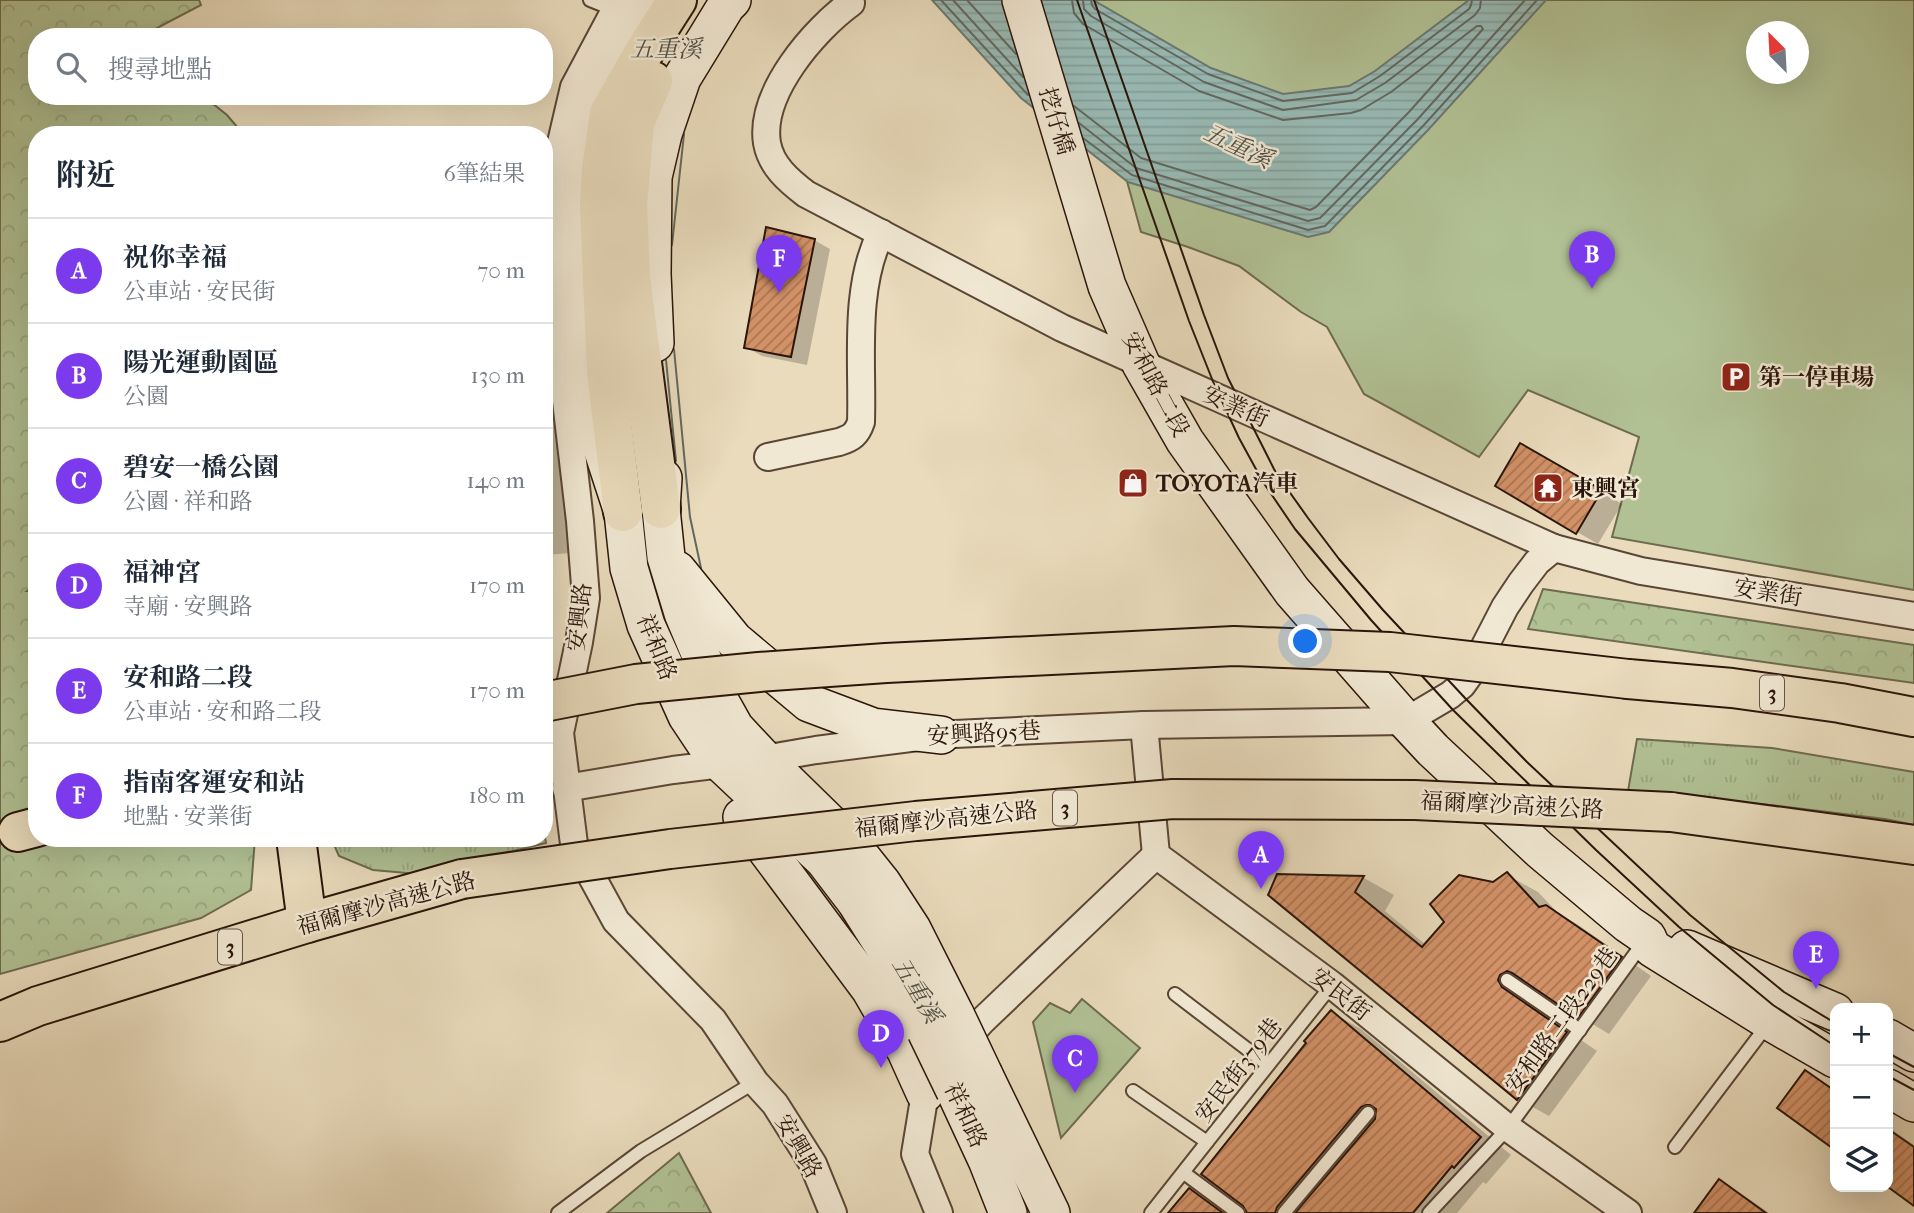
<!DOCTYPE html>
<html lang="zh-TW">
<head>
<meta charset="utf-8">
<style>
	:root { --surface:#fff; --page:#f2f2f3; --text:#1f2937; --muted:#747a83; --line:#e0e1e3; --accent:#7c3aed }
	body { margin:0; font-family:"IM FELL French Canon","Noto Serif TC",serif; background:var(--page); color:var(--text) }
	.controls { position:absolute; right:21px; bottom:21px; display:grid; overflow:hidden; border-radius:14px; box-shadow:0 7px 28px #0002 }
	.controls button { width:63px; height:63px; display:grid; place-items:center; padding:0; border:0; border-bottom:2px solid var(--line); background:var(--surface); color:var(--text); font:35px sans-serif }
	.compass { position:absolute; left:1746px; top:21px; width:63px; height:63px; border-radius:50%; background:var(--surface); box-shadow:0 7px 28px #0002; rotate:336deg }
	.you { position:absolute; left:1306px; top:642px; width:24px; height:24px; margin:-18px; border:5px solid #fff; border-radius:50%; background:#1a73e8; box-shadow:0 0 0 10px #1a73e833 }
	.badge { display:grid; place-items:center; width:46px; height:46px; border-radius:50%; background:var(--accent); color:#fff; font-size:23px; font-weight:700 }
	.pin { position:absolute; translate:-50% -58px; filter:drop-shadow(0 2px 4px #0008) }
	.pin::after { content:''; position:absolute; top:37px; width:24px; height:21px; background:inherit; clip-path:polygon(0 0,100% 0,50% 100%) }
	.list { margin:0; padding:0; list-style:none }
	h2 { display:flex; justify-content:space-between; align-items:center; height:91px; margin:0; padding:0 28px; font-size:30px }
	h2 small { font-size:23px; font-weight:400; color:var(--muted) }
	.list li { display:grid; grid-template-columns:46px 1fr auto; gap:21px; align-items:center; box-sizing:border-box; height:105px; padding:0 28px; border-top:2px solid var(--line) }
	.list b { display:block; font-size:26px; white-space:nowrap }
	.list p { margin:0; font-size:23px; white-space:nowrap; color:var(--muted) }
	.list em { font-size:23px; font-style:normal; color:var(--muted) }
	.icon { flex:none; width:38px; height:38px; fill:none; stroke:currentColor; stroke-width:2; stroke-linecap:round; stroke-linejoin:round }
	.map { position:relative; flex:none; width:1914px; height:1213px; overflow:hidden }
	.search { position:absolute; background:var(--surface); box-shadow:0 7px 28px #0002; left:28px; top:28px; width:525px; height:77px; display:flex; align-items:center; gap:18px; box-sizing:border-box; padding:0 24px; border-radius:28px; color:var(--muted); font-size:26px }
	.panel { position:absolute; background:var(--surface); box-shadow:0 7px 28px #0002; left:28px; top:126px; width:525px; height:721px; border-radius:28px }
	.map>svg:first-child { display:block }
</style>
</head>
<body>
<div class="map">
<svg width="1914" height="1213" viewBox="0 0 1914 1213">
	<defs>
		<pattern id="grass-tufts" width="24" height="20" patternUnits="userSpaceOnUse" patternTransform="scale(1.75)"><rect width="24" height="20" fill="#b1c194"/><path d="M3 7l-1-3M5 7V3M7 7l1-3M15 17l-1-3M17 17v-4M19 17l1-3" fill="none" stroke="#98a57e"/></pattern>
		<pattern id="forest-crowns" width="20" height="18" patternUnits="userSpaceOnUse" patternTransform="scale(1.75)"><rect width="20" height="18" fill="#b1c194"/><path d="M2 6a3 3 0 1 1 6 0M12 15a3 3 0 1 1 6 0" fill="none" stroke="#98a57e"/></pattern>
		<pattern id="water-rules" width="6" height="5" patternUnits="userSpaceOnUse" patternTransform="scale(1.75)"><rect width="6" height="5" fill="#98bab5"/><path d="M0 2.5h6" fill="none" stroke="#839f9a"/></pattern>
		<pattern id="building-hatch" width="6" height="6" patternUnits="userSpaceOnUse" patternTransform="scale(1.75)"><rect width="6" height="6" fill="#d29167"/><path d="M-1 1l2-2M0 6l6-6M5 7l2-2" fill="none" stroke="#ab7553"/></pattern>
	</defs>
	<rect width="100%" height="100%" fill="#e9dbbc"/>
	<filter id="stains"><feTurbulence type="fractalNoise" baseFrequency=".00286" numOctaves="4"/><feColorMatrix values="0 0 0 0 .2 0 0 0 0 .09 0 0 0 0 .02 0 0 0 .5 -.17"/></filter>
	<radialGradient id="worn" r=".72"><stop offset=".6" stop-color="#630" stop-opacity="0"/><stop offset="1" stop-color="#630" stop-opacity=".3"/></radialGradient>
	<g fill="url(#grass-tufts)" stroke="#6e6b4f" stroke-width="2">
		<polygon points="1637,739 1772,748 1914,772 1914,825 1885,819 1779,806 1628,791"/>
		<polygon points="544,832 546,843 418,874 373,870 339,856 331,838 544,838"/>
	</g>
	<g fill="url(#forest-crowns)" stroke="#6e6b4f" stroke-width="2">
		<polygon points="0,0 199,0 201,5 140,37 37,37 37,96 203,96 227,115 244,135 37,135 37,583 27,591 37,591 37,838 56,838 58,845 88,838 255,838 251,890 201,918 0,974"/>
		<polygon points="1543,589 1914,645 1914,683 1528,629"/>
		<polygon points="679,1153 711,1213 607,1213"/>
	</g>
	<g fill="#b1c194" stroke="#6e6b4f" stroke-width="2" fill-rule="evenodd">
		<path d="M1077 0H1914V590L1612 537 1639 437 1528 390 1479 457 1364 394 1327 327 1301 312 1239 266 1188 247 1141 232ZM1756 32H1798V74H1756Z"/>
		<polygon points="1082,999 1140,1048 1061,1138 1033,1022 1050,1003 1070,1013"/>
	</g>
	<polygon fill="url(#water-rules)" stroke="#6c7871" stroke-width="2" points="932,0 1093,0 1211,68 1283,94 1349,86 1375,71 1469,0 1546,0 1428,130 1329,232 1308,237 1128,182 1021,98"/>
	<g fill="#0003">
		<polygon points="544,183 571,553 544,555"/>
		<polygon points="814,240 830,249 807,365 762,356 746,347"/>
		<polygon points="1521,445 1622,504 1598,544 1497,486"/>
		<polygon points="1507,875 1538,892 1558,913 1577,924 1651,976 1609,1034 1579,1016 1538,988 1531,992 1528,999 1533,1007 1597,1051 1549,1116 1518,1099 1270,894 1278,876 1364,878 1394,895 1385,911 1426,945 1493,884"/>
		<polygon points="1331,1012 1361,1029 1511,1155 1486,1184 1483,1182 1457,1213 1248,1213"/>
		<polygon points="1805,1072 1835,1089 1835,1148 1780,1108"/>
		<polygon points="1888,1127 1914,1145 1914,1204 1888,1185"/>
		<polygon points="1719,1181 1749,1199 1769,1213 1696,1213"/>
		<polygon points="1190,1190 1220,1208 1227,1213 1170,1213"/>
	</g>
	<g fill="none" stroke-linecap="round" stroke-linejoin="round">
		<g stroke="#616860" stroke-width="2">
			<polyline points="941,0 1028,95"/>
			<polyline points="953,0 1023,77"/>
			<polyline points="967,0 1016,54"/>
			<polyline points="1072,0 1074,13 1083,24 1199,91 1283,120 1351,113 1361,110 1391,92 1477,26 1481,26 1483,29 1409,112 1316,207 1310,210 1141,158 1074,106"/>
			<polyline points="1083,0 1084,9 1091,16 1204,82 1283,110 1356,100 1385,83 1475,15 1480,8 1481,0"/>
			<polyline points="1091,0 1092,5 1095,9 1208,74 1283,101 1352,93 1380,76 1469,9 1471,5 1472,0"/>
			<polyline points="1079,123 1136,168 1308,221 1320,218 1417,120 1525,0"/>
			<polyline points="1083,138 1132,175 1308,230 1325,226 1423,126 1537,0"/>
			<polyline points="672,245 684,134"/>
			<polyline points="674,349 690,517 701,568"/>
			<polyline points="666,360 676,461"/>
		</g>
	</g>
	<g fill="url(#building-hatch)" stroke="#2a150a" stroke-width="2">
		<polygon points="766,227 815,239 791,357 744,348"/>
		<polygon points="1520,443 1602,490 1576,534 1495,486"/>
		<polygon points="1507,872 1539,907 1546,905 1622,957 1578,1018 1512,973 1507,971 1500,975 1498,980 1502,987 1567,1032 1517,1100 1268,895 1277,874 1364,876 1355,892 1422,947 1444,922 1430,904 1459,875 1493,882"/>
		<polygon points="1331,1010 1481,1137 1454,1168 1452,1166 1413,1213 1295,1213 1375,1119 1376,1109 1370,1105 1366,1105 1361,1107 1277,1207 1275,1213 1247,1213 1243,1206 1201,1174 1306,1043 1304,1041"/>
		<polygon points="1805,1070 1835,1091 1835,1150 1777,1108"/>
		<polygon points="1888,1129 1914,1147 1914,1206 1888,1187"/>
		<polygon points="1719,1179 1766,1213 1694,1213"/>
		<polygon points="1189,1188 1223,1213 1168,1213"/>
	</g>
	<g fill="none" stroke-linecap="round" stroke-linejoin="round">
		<g stroke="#5a4636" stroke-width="16">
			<g id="lane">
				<polyline points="590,0 615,10"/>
				<polyline points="1507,980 1580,1030"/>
				<polyline points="1175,994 1268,1065"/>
				<polyline points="1133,1091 1207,1142 1332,985"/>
				<polyline points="1675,1147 1768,1024"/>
				<polyline points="1184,1173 1238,1213"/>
				<polyline points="558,1213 641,1151 755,1082"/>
				<polyline points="1151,1213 1207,1142"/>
				<polyline points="1284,1213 1368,1113"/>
				<polyline points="1429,1213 1508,1128 1643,943"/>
			</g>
		</g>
		<g stroke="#5a4636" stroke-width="30">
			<g id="street">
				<path d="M851 3C814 30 759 93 767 143 771 166 789 181 806 194L1062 328 1554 548 1641 571 1914 616"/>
				<polyline points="635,15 615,10 574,87 553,177 558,332 580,521 586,598 579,642 560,733 574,844 616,921 713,1020 755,1082 775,1104 813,1164 833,1213"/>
				<path d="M768 457 839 442C852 438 857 434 861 422 863 361 853 289 881 233"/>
				<polyline points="1144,725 1156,855 1332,985 1508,1128 1628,1213"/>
				<polyline points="566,788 673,770 764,759 816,750 934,735 1144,725 1406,721 1450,695 1462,685 1472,671 1505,607 1521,583 1537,562 1554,548"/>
				<polyline points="957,1049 981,1022 1156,855"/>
				<polyline points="932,1079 928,1084 925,1093 915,1154 939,1213"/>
			</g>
		</g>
		<g stroke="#2a150a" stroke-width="40">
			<g id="secondary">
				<polyline points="644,0 604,61 588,106 575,202 586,399 623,512 629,568 646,625 687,716 705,743 723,765 824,860 856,902 883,945 926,1031"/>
				<polyline points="1021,0 1107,286 1141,364 1185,441 1292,591 1406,721 1433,750 1540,850 1628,924 1647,937 1652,948 1769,1021 1835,1059"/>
				<polyline points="655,343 652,274 653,177 663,134 682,78 726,6 732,0"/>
				<polyline points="663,478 661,509 666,557 683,613 721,703 735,728 764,759 850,843 882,883 912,929 956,1016"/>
				<polyline points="677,570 734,640 809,703 873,727 941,735"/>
				<polyline points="742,817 870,989 906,1051 925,1093"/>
				<polyline points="1687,949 1835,1012"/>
				<polyline points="1888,1038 1914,1053"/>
				<polyline points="984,1075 1051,1213"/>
				<polyline points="1888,1088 1914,1103"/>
				<polyline points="955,1091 987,1160 1008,1213"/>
			</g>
		</g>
		<g stroke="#2a150a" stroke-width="42">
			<g id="highway">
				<polyline points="653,81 635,123 628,204 631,278 661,509"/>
				<polyline points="623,512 606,373 599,205 601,169 609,113 647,47 677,0"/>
				<polyline points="1628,679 1732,688 1840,703 1914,717"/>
				<polyline points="1671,812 1914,845"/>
				<polyline points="18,832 37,827"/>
				<polyline points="296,838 307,923"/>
				<polyline points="0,1022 38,1006 307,923 462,879"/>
			</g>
		</g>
		<use href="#lane" stroke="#f1e8d3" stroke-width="12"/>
		<use href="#street" stroke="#f1e8d3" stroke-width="26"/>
		<use href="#secondary" stroke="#f1e8d3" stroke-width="37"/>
		<use href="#highway" stroke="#e9dbbc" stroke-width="38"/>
		<g stroke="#2a150a" stroke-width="2">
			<polyline points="1077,0 1189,321 1214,384 1239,438 1263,482 1295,529 1371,620 1453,710 1596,850 1679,927 1773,1005 1835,1046"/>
			<polyline points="1094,0 1204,315 1228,378 1276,473 1308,518 1339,559 1383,610 1465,698 1527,762 1690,915 1784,992 1835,1023"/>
			<polyline points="1888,1053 1914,1067"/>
			<polyline points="1888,1076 1914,1090"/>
		</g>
		<g stroke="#2a150a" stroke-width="40" stroke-linecap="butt">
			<g id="secondary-bridge">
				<polyline points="956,1016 984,1075"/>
				<polyline points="926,1031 955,1091"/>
			</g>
		</g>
		<g stroke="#2a150a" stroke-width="42" stroke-linecap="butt">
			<g id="highway-bridge">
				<polyline points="544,702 636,684 759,672 886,663 1234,646 1390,652 1628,679"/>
				<polyline points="462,879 670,849 916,821 1173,799 1415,800 1671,812"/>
			</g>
		</g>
		<use href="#secondary-bridge" stroke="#f1e8d3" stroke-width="37"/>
		<use href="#highway-bridge" stroke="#e9dbbc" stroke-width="38"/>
	</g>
	<defs>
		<g id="parking-square" transform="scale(1.575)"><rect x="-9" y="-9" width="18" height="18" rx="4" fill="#8f2418" stroke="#f1e8d3"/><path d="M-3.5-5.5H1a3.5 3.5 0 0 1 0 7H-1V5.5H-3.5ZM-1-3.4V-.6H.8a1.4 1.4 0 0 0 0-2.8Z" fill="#fff"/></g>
		<g id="shop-square" transform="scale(1.575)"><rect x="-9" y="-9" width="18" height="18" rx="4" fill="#8f2418" stroke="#f1e8d3"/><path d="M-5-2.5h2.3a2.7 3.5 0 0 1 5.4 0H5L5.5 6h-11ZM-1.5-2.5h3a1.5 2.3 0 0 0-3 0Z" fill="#fff"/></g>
		<g id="temple-square" transform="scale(1.575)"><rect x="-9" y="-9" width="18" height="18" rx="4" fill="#8f2418" stroke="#f1e8d3"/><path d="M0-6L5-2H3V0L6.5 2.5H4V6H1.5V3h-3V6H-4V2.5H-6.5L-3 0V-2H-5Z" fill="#fff"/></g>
	</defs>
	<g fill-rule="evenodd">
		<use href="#parking-square" x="1736" y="377"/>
		<use href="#shop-square" x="1133" y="483"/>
		<use href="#temple-square" x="1548" y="488"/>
	</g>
	<g text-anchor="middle" stroke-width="5" stroke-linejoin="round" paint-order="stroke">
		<g fill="#f1e8d3" stroke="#665446" stroke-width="2">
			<rect x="1760" y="675.5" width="24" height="35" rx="5"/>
			<rect x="1053" y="790.5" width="24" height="35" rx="5"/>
			<rect x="218" y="929.5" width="24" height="35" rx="5"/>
		</g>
		<g font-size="21" font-weight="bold" fill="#2a150a">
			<text x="1772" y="700">3</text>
			<text x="1065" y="815">3</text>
			<text x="230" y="954">3</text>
		</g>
		<g font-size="23" fill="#2a150a" stroke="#f1e8d3">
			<text transform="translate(1057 121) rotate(73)" y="8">挖仔橋</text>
			<text transform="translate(1156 384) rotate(62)" y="8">安和路二段</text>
			<text transform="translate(1236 406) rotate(24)" y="8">安業街</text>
			<text transform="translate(1768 592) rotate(9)" y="8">安業街</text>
			<text transform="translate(579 617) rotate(-84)" y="8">安興路</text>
			<text transform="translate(657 647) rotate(68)" y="8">祥和路</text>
			<text transform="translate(984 733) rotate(-3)" y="8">安興路95巷</text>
			<text transform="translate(1512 805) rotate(3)" y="8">福爾摩沙高速公路</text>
			<text transform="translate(946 819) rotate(-6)" y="8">福爾摩沙高速公路</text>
			<text transform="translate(386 903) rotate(-15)" y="8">福爾摩沙高速公路</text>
			<text transform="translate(1341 994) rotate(38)" y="8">安民街</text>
			<text transform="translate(1561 1020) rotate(-54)" y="8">安和路二段229巷</text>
			<text transform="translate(1238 1070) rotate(-52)" y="8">安民街379巷</text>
			<text transform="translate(966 1115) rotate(65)" y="8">祥和路</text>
			<text transform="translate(799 1146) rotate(60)" y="8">安興路</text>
		</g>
		<g font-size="23" font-weight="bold" fill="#2a150a" stroke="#f1e8d3" text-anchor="start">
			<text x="1759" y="385">第一停車場</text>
			<text x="1156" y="491">TOYOTA汽車</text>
			<text x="1571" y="496">東興宮</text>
		</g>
		<g font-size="24" font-style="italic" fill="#504f46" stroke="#f1e8d3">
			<text x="666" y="57">五重溪</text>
			<text transform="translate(1238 146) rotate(25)" y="8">五重溪</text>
			<text transform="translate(917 990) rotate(59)" y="8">五重溪</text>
		</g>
	</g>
	<rect width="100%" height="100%" filter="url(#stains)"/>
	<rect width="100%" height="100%" fill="url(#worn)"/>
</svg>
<div class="controls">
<button>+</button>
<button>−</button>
<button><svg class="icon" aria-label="layers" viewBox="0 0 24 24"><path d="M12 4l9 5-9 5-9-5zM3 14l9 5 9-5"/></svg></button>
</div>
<svg class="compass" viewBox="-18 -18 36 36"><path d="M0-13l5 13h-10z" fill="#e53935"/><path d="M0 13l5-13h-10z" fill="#747a83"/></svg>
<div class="you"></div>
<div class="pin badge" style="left:1261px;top:889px">A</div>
<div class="pin badge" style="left:1592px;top:289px">B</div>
<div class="pin badge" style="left:1075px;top:1093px">C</div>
<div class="pin badge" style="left:881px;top:1068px">D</div>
<div class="pin badge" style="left:1816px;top:989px">E</div>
<div class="pin badge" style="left:779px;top:293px">F</div>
<div class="search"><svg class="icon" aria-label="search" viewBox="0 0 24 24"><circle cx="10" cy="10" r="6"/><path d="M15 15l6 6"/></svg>搜尋地點</div>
<section class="panel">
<h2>附近<small>6筆結果</small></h2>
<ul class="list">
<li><span class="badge">A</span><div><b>祝你幸福</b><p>公車站 · 安民街</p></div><em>70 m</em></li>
<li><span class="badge">B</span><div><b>陽光運動園區</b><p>公園</p></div><em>130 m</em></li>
<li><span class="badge">C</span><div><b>碧安一橋公園</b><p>公園 · 祥和路</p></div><em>140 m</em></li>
<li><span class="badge">D</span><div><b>福神宮</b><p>寺廟 · 安興路</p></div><em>170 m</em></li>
<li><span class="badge">E</span><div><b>安和路二段</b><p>公車站 · 安和路二段</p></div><em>170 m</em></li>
<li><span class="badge">F</span><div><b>指南客運安和站</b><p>地點 · 安業街</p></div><em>180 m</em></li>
</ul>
</section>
</div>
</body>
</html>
